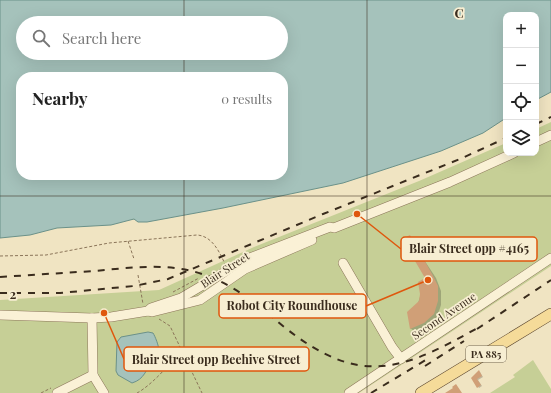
<!DOCTYPE html>
<html lang="en">
<head>
<meta charset="utf-8">
<style>
	:root { --surface:#fff; --page:#f2f2f2; --text:#222; --muted:#767676; --line:#e0e0e0 }
	body { margin:0; font-family:"Playfair Display",serif; background:var(--page); color:var(--text) }
	.controls { position:absolute; right:12px; top:12px; display:grid; overflow:hidden; border-radius:8px; box-shadow:0 4px 16px #0002 }
	.controls button { width:36px; height:36px; display:grid; place-items:center; padding:0; border:0; border-bottom:1px solid var(--line); background:var(--surface); color:var(--text); font:20px sans-serif }
	.list { margin:0; padding:0; list-style:none }
	h2 { display:flex; justify-content:space-between; align-items:center; height:52px; margin:0; padding:0 16px; font-size:17px }
	h2 small { font-size:13px; font-weight:400; color:var(--muted) }
	.icon { flex:none; width:22px; height:22px; fill:none; stroke:currentColor; stroke-width:2; stroke-linecap:round; stroke-linejoin:round }
	.map { position:relative; flex:none; width:551px; height:393px; overflow:hidden }
	.search { position:absolute; background:var(--surface); box-shadow:0 4px 16px #0002; left:16px; top:16px; width:272px; height:44px; display:flex; align-items:center; gap:10px; box-sizing:border-box; padding:0 14px; border-radius:22px; color:var(--muted); font-size:15px }
	.panel { position:absolute; background:var(--surface); box-shadow:0 4px 16px #0002; left:16px; top:72px; width:272px; height:108px; border-radius:16px }
	.map>svg:first-child { display:block }
</style>
</head>
<body>
<div class="map">
<svg width="551" height="393" viewBox="0 0 551 393">
	<rect width="100%" height="100%" fill="#f0e4c2"/>
	<g fill="#c6cf96">
		<polygon points="551,122 551,266 359,393 0,393 0,300 159,290 254,247 419,181 506,143 506,153 536,153 536,129"/>
		<polygon points="533,360 551,389 551,393 490,393 515,377 513,375"/>
	</g>
	<g fill="#a5c2bb" stroke="#6b9189" fill-rule="evenodd">
		<path d="M0 0H551V92L536 100V15H506V118L483 133 441 151 343 183 223 208 147 222H138L134 219 111 225 57 228 30 235 0 238ZM23 23H281V53H23ZM21 77H283V175H21Z"/>
		<path d="M148 332 153 333C155 336 159 346 159 351 160 355 156 358 153 361 145 370 145 379 132 383L118 375 116 371 117 342 121 337Z"/>
	</g>
	<g fill="#0003">
		<polygon points="409,237 436,278 441,291 441,305 437,317 428,326 414,331 410,328 426,278"/>
		<polygon points="480,372 483,377 478,380 482,386 479,388 472,378"/>
	</g>
	<g fill="#d09f77">
		<polygon points="410,235 432,274 438,286 438,301 434,314 424,323 410,329 407,312 419,301 420,294 418,282 425,278 402,239"/>
		<polygon points="479,370 482,376 477,379 481,385 477,388 471,378"/>
		<polygon points="456,384 462,393 445,393 453,388 452,387"/>
	</g>
	<g fill="none" stroke-linecap="round" stroke-linejoin="round">
		<g stroke="#8b7559" stroke-width="10">
			<g id="minor">
				<polyline points="536,142 551,135"/>
				<polyline points="343,263 392,347 401,359"/>
				<polyline points="148,311 151,308 181,298 247,259 330,227 334,228 450,182 514,153"/>
				<polyline points="0,315 92,318 111,317 148,311 152,312 200,300 245,269 312,240"/>
				<polyline points="92,318 93,375 104,393"/>
				<polyline points="57,393 93,375"/>
				<polyline points="349,393 551,258"/>
			</g>
		</g>
		<g stroke="#58432d" stroke-width="12">
			<polyline id="major" points="421,393 551,314"/>
		</g>
		<g stroke="#8b7559" stroke-width="1" stroke-dasharray="3 2" stroke-linecap="butt">
			<polyline points="128,241 134,259"/>
			<path d="M0 256 46 255 109 243 197 235C212 236 219 251 225 264"/>
			<polyline points="138,275 143,304"/>
			<polyline points="173,292 199,278"/>
			<polyline points="159,319 170,326 202,393"/>
			<polyline points="41,393 51,388"/>
			<path d="M137 393C149 387 177 360 177 348L179 347"/>
		</g>
		<use href="#minor" stroke="#faf1d6" stroke-width="9"/>
		<use href="#major" stroke="#f5db99" stroke-width="11"/>
		<g stroke="#3a2c1d" stroke-width="2" stroke-dasharray="7 7" stroke-linecap="butt">
			<polyline points="536,124 551,117"/>
			<path d="M0 277C31 275 62 273 94 271 129 268 167 262 202 274 233 284 258 305 283 326 360 388 402 371 481 326"/>
			<polyline points="0,293 60,293 134,286 168,279 323,214 460,159 506,138"/>
			<polyline points="477,329 551,280"/>
			<polyline points="425,366 464,341"/>
			<polyline points="371,393 429,358"/>
		</g>
	</g>
	<path fill="none" stroke="#3a2c1d" stroke-width="1" stroke-opacity="0.55" d="M184 0V23M367 0V393M184 53V77M184 175V393M0 196H551"/>
	<g text-anchor="middle" stroke-width="3.5" stroke-linejoin="round" paint-order="stroke">
		<rect fill="#f7eed2" stroke="#736653" stroke-width="1" x="466" y="346" width="40" height="16" rx="3"/>
		<g font-size="10" font-weight="bold" fill="#3a2c1d">
			<text x="486" y="358">PA 885</text>
		</g>
		<g font-size="11" fill="#3a2c1d" stroke="#f7eed2">
			<text transform="translate(225 270) rotate(-33)" y="4">Blair Street</text>
			<text transform="translate(444 316) rotate(-34)" y="4">Second Avenue</text>
		</g>
	</g>
	<g font-size="13" text-anchor="middle" font-weight="bold" fill="#3a2c1d" stroke="#f7eed2" stroke-width="3.5" stroke-linejoin="round" paint-order="stroke">
		<text x="459" y="18">C</text>
		<text x="13" y="299">2</text>
	</g>
	<path fill="none" stroke="#df570d" stroke-width="1.5" d="M357 214L401 249M428 280L366 306M104 313L124 359"/>
	<g fill="#df570d" stroke="#f7eed2" stroke-width="1.5">
		<circle cx="357" cy="214" r="4"/>
		<circle cx="428" cy="280" r="4"/>
		<circle cx="104" cy="313" r="4"/>
	</g>
	<g fill="#f7eed2" stroke="#df570d" stroke-width="1.5">
		<rect x="401" y="237" width="136" height="24" rx="4"/>
		<rect x="219" y="294" width="147" height="24" rx="4"/>
		<rect x="124" y="347" width="185" height="24" rx="4"/>
	</g>
	<g font-size="12" text-anchor="middle" font-weight="bold" fill="#3a2c1d">
		<text x="469" y="253">Blair Street opp #4165</text>
		<text x="292" y="310">Robot City Roundhouse</text>
		<text x="216" y="364">Blair Street opp Beehive Street</text>
	</g>
</svg>
<div class="controls">
<button>+</button>
<button>−</button>
<button><svg class="icon" aria-label="locate" viewBox="0 0 24 24"><circle cx="12" cy="12" r="6"/><path d="M12 2v4M12 18v4M2 12h4M18 12h4"/></svg></button>
<button><svg class="icon" aria-label="layers" viewBox="0 0 24 24"><path d="M12 4l9 5-9 5-9-5zM3 14l9 5 9-5"/></svg></button>
</div>
<div class="search"><svg class="icon" aria-label="search" viewBox="0 0 24 24"><circle cx="10" cy="10" r="6"/><path d="M15 15l6 6"/></svg>Search here</div>
<section class="panel">
<h2>Nearby<small>0 results</small></h2>
<ul class="list">
</ul>
</section>
</div>
</body>
</html>
